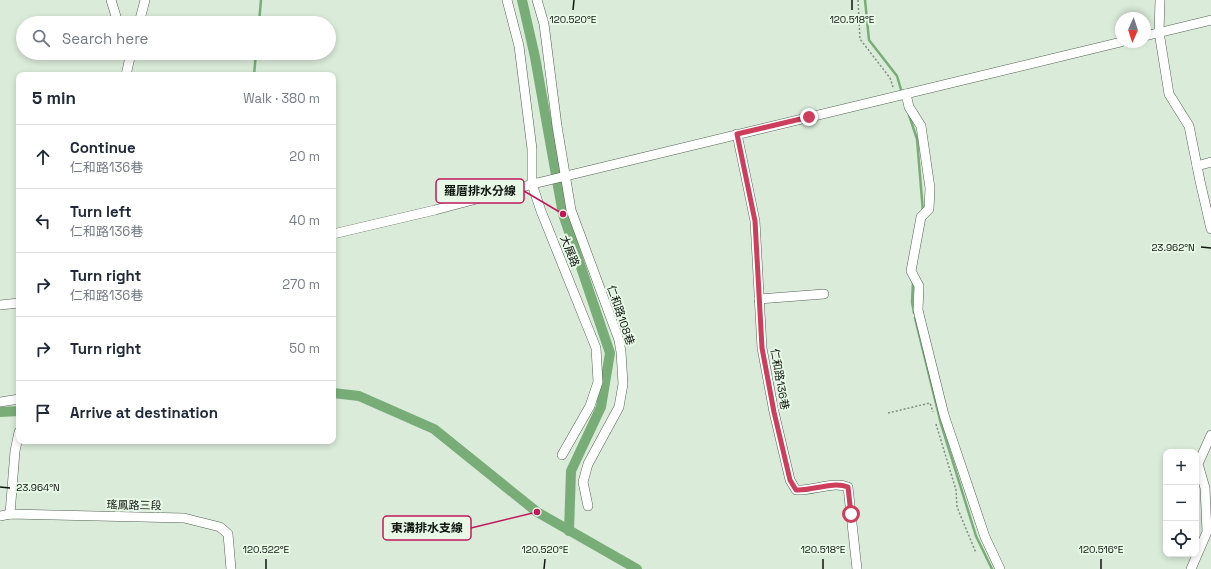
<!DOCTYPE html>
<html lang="en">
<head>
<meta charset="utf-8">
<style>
	:root { --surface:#fff; --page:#f2f2f3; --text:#1f2937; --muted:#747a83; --line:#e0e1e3 }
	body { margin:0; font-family:"Space Grotesk","Noto Sans TC",sans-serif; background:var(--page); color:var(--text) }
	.controls { position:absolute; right:12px; bottom:12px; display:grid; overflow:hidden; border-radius:8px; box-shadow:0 2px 6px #0003 }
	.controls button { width:36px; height:36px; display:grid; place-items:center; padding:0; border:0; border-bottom:1px solid var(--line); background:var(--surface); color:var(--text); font:20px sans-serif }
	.compass { position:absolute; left:1115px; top:12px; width:36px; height:36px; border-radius:50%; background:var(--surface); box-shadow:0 2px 6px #0003; rotate:183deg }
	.stop { position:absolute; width:12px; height:12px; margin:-9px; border:3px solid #cd3d5c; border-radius:50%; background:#fff }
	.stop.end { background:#cd3d5c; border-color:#fff; box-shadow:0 1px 4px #0008 }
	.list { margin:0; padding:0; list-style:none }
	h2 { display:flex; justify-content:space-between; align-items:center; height:52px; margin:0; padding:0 16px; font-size:17px }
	h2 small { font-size:13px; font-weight:400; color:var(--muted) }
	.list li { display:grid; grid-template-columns:26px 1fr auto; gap:12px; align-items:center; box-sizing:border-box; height:64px; padding:0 16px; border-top:1px solid var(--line) }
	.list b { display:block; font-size:15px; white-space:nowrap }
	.list p { margin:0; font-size:13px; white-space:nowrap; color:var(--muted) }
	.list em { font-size:13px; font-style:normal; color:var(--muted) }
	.icon { flex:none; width:22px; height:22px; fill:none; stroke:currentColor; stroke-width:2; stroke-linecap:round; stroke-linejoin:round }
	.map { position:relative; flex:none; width:1211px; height:569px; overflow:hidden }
	.search { position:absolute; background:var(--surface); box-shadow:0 2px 6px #0003; left:16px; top:16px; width:320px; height:44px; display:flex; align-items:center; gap:10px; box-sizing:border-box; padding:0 14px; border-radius:22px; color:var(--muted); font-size:15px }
	.panel { position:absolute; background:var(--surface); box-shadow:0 2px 6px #0003; left:16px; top:72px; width:320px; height:372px; border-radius:8px }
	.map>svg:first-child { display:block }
</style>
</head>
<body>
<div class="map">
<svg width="1211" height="569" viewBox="0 0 1211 569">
	<rect width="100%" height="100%" fill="#daebd9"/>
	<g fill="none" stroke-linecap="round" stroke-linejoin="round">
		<g stroke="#78ad78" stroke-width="2.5">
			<polyline points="865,0 869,40 897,76 902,93"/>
			<polyline points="259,23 261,0"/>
			<polyline points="254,75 256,53"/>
			<polyline points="909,115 917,139 923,212"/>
			<polyline points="913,282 912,302 914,313"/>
			<polyline points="915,318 941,424 976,536 992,569"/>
		</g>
		<g stroke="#78ad78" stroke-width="10">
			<polyline points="522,0 535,57 563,214 610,353 601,407 571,471 569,531"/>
			<polyline points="333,393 359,396 434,429 537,512 637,569"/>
			<polyline points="0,412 19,411"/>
		</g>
		<g stroke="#526151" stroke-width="10">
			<g id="minor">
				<polyline points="111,0 118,23"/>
				<polyline points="507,0 519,46 532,149 532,184 541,211 596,348 598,382 590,406 562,455"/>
				<polyline points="537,0 544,24 557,126 571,210 619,340 621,352 623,384 619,407 588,464 583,482 588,506"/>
				<polyline points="1160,0 1159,32 1169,94 1189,126 1200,181 1211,229"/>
				<polyline points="139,23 145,0"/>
				<polyline points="1145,36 1211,20"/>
				<polyline points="126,75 131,53"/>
				<polyline points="906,94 909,107 921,126 930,188 929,209 921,217 911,271 919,286 918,310 944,415 985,537 1000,569"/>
				<path d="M737 134 755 221 762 348 774 412 790 480 796 490C813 491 832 481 848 487L857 569"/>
				<polyline points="1197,166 1211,162"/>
				<polyline points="333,234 435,210 537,183 1121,42"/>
				<polyline points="759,299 824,294"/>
				<polyline points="0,305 19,303"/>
				<polyline points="0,402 19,399"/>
				<polyline points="10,514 15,451 19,432"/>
				<polyline points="0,516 10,514 184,518 220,527 228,534 231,569"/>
				<polyline points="1191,569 1207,532 1205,488 1198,464 1211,435"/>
			</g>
		</g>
		<g stroke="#818d80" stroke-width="1.5" stroke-dasharray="2 2" stroke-linecap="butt">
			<polyline points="858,0 860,39 890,78 893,87"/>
			<polyline points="888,413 930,403 933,412"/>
			<polyline points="936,424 956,490 957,507 976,553"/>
		</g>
		<use href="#minor" stroke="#fff" stroke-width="9"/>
	</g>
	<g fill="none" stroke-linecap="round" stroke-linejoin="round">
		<path stroke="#cd3d5c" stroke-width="5" d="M809 117 737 134 755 221 762 348 774 412 790 480 796 490C813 491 832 481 848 487L851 514"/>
	</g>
	<path fill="none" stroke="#0f150f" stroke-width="1.5" d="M573 10 574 0M852 10V0M1201 247 1211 248M0 487 10 488M266 569V559M544 569 545 559M823 569V559M1101 569V559"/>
	<g text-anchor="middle" stroke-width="4" stroke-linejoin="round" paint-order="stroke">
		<g font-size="11" fill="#0f150f" stroke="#e7f8e6">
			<text transform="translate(570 251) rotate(68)" y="4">大展路</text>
			<text transform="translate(621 315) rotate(71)" y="4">仁和路108巷</text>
			<text transform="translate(780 379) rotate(80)" y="4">仁和路136巷</text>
			<text transform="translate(134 505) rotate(1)" y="4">瑤鳳路三段</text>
		</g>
	</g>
	<g font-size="10" text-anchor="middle" fill="#0f150f" stroke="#e7f8e6" stroke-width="4" stroke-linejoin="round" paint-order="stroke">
		<text x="573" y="23">120.520°E</text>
		<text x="852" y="23">120.518°E</text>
		<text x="1173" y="251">23.962°N</text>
		<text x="38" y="491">23.964°N</text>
		<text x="266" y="553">120.522°E</text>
		<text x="545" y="553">120.520°E</text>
		<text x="823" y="553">120.518°E</text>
		<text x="1101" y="553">120.516°E</text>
	</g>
	<path fill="none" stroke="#c2185b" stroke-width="1.5" d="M563 214L524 191M537 512L471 528"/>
	<g fill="#c2185b" stroke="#e7f8e6" stroke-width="1.5">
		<circle cx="563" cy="214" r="4"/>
		<circle cx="537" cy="512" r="4"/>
	</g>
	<g fill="#e7f8e6" stroke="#c2185b" stroke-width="1.5">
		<rect x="436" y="179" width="88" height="24" rx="4"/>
		<rect x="383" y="516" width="88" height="24" rx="4"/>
	</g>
	<g font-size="12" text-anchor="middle" font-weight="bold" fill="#0f150f">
		<text x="480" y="195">羅厝排水分線</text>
		<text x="427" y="532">東溝排水支線</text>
	</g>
</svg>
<div class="controls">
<button>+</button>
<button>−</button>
<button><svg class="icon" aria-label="locate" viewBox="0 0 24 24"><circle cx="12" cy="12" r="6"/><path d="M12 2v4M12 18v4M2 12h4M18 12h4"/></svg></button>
</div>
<svg class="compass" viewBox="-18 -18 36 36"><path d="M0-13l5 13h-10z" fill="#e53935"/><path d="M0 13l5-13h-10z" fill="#747a83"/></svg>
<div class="stop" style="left:851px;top:514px"></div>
<div class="stop end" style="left:809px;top:117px"></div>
<div class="search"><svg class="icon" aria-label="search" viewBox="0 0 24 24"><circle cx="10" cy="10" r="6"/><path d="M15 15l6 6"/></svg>Search here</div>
<section class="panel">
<h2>5 min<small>Walk · 380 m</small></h2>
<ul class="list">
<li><svg class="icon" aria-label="ahead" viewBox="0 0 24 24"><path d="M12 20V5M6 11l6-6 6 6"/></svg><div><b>Continue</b><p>仁和路136巷</p></div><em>20 m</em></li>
<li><svg class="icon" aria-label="left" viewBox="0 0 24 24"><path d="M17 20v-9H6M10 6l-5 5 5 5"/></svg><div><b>Turn left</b><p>仁和路136巷</p></div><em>40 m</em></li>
<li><svg class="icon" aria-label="right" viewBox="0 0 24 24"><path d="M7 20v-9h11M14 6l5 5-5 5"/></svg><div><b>Turn right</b><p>仁和路136巷</p></div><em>270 m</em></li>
<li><svg class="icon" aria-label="right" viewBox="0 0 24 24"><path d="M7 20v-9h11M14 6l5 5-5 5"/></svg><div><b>Turn right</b></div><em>50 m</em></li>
<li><svg class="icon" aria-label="arrive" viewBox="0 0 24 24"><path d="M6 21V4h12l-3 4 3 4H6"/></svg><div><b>Arrive at destination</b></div></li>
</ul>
</section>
</div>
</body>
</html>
